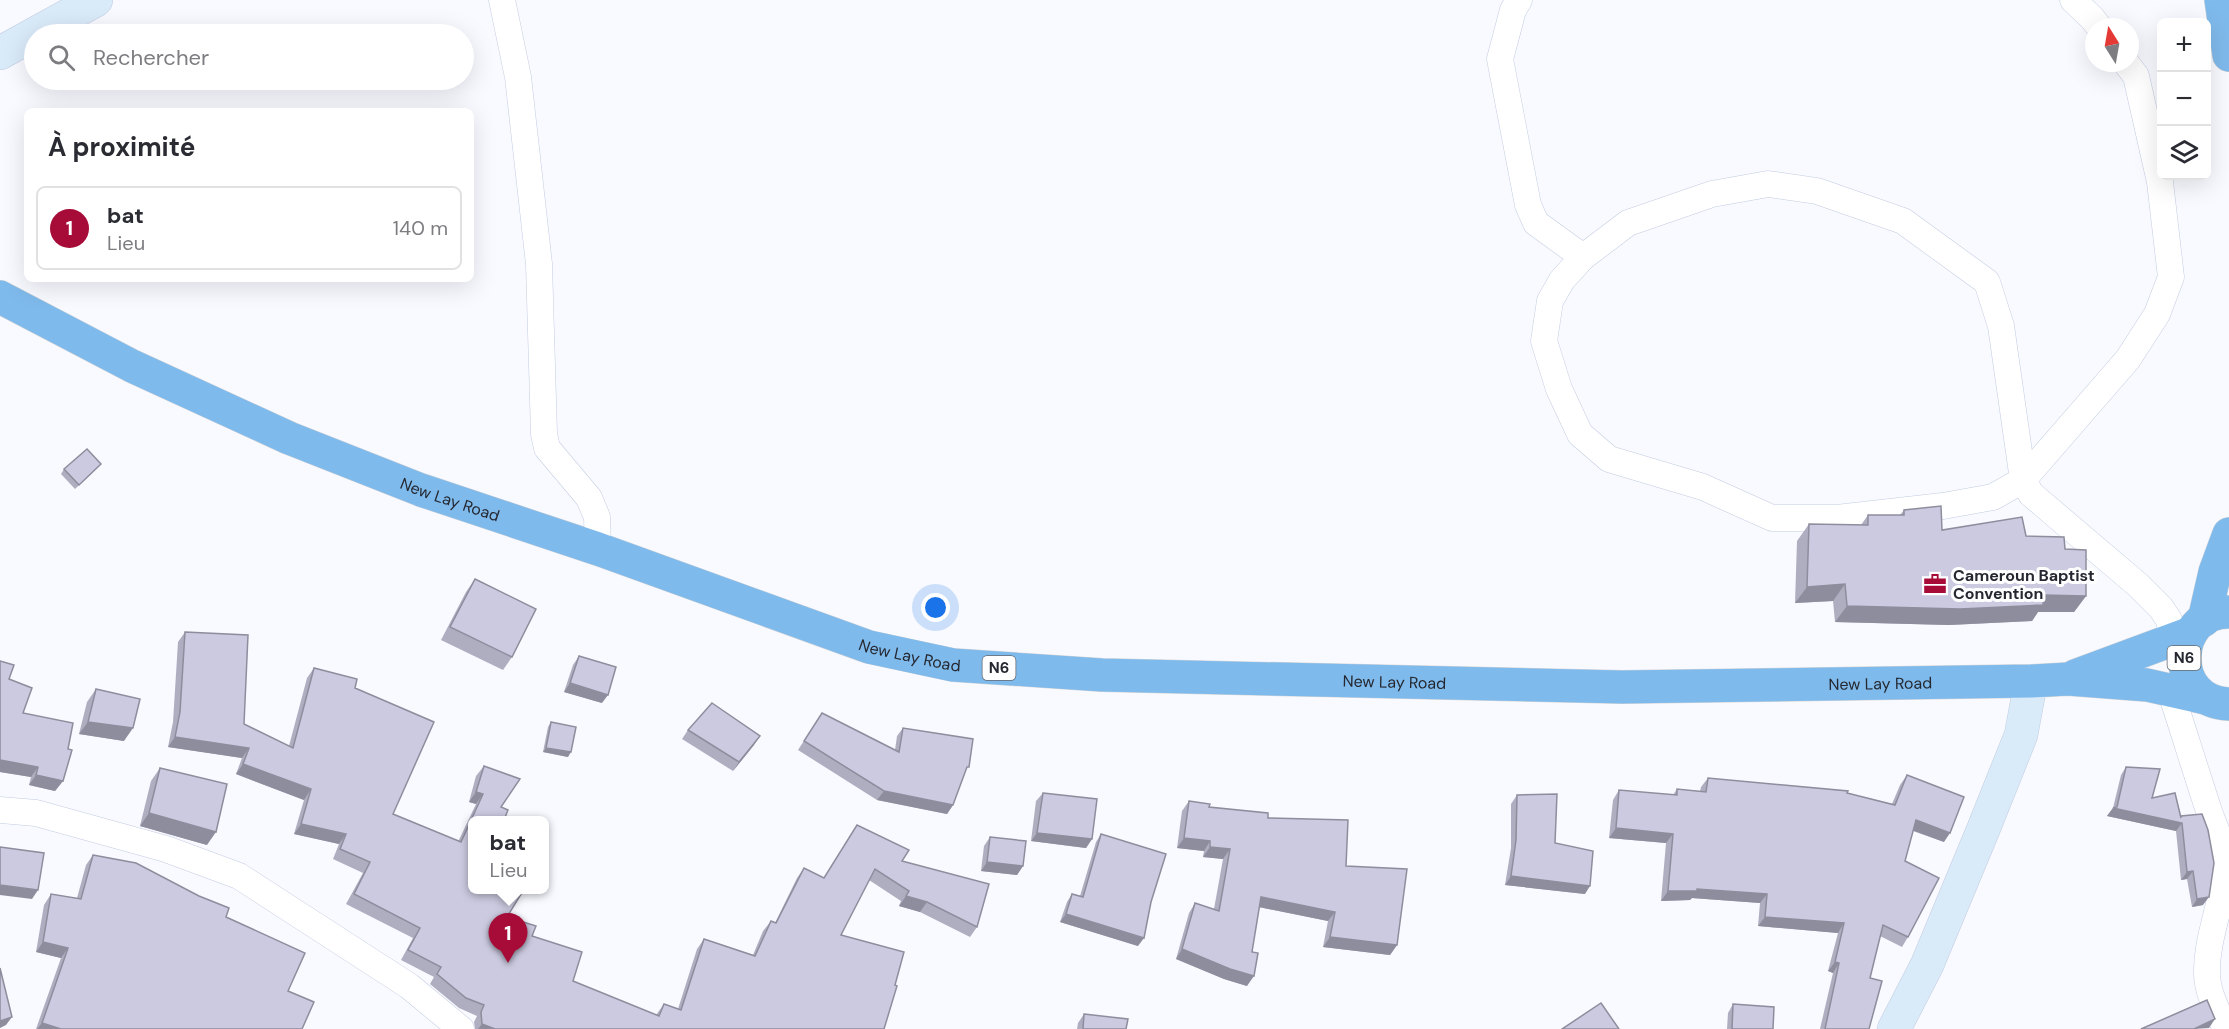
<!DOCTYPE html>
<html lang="fr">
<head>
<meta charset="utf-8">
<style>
	:root { --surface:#fff; --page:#f7f7f7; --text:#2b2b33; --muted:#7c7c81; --line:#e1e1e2; --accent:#a60c37 }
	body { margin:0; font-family:"DM Sans",sans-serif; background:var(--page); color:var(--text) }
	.controls { position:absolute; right:18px; top:18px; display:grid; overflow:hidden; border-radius:9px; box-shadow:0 6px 24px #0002 }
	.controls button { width:54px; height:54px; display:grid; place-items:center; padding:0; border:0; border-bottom:2px solid var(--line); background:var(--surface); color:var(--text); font:30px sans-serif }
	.compass { position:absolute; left:2085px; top:18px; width:54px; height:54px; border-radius:50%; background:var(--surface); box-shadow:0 6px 24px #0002; rotate:349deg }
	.you { position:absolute; left:936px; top:608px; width:21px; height:21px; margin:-15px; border:4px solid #fff; border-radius:50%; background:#1a73e8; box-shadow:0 0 0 9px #1a73e833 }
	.badge { display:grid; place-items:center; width:39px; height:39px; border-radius:50%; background:var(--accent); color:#fff; font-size:20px; font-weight:700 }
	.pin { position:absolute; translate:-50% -50px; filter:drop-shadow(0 2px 3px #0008) }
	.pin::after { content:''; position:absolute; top:32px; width:21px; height:18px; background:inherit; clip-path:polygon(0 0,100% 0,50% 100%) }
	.popup { position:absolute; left:468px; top:816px; width:81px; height:78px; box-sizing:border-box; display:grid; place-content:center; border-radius:9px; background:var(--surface); filter:drop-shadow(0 2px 4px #0005); font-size:20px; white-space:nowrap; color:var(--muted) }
	.popup b { font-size:22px; color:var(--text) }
	.popup::after { content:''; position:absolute; left:50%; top:100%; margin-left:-12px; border:12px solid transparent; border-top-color:var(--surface) }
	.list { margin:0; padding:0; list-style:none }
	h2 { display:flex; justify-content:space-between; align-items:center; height:78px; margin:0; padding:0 24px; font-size:26px }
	h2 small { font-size:20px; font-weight:400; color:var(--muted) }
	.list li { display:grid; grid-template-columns:39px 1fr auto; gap:18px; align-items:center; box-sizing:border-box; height:84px; margin:0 12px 12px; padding:0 12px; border:2px solid var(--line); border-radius:9px }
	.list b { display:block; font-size:22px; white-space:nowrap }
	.list p { margin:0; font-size:20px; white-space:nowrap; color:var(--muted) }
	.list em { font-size:20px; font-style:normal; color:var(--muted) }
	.icon { flex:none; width:33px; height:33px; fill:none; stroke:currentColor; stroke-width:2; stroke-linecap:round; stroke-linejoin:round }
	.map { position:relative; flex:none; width:2229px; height:1029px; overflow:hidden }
	.search { position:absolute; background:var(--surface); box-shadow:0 6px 24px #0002; left:24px; top:24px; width:450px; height:66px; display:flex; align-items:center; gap:15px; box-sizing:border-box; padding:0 21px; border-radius:33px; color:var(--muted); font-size:22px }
	.panel { position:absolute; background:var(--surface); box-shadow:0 6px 24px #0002; left:24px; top:108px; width:450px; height:174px; border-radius:9px }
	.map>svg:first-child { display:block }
</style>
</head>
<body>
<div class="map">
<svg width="2229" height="1029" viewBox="0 0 2229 1029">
	<rect width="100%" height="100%" fill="#f8faff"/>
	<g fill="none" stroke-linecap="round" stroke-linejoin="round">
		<g stroke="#c3cce1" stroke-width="27">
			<g id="street">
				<polyline points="502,0 518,77 539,264 544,434 547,448 589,498 597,517 598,549"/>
				<polyline points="1519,0 1513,10 1500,59 1528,205 1536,223 1583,257"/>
				<polyline points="2073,0 2092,18 2099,27"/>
				<polyline points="2126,63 2136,76 2160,182 2171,277 2157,314 2128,359 2023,480 2031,494 2138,585 2161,608 2169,620 2173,639"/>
				<polygon points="1768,184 1817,191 1903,221 1987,282 2001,326 2023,480 1993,497 1943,506 1837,518 1772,518 1703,487 1609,459 1580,434 1559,389 1544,341 1550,301 1562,280 1583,257 1628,223 1712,194"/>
				<path d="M2170 690C2183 729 2195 769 2208 808 2213 825 2223 842 2224 860 2226 899 2206 935 2207 973 2207 993 2218 1012 2226 1029"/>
				<polyline points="0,810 36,813 166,849 239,876 409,986 461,1029"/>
			</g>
		</g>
		<g stroke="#c3cce1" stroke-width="34">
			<g id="secondary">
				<polyline points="0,53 96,0"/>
				<polyline points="1894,1029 1927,965 1983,830 2021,735 2031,681"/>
			</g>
		</g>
		<g stroke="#d3d4d6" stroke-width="34">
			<g id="highway">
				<polyline points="2221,0 2229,55"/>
				<path id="s1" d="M0 297 132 366 289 438 421 490 598 549 869 647 953 665 1102 675 1622 687 2031 681 2068 679 2147 685 2205 698"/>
				<path d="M2229 612C2172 611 2168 702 2229 704"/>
				<polyline points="2204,620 2215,572 2229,534"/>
				<polyline points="2075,676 2191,633"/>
			</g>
		</g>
		<use href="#street" stroke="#fff" stroke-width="26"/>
		<use href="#secondary" stroke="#d9eaf9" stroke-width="33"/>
		<use href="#highway" stroke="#7fbaec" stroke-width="33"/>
	</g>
	<g fill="#afaec1">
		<polygon points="97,468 75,489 61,474 64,469"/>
		<polygon points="1904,510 1942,530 2026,536 2065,549 2086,596 2074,612 2038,612 2032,621 1949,625 1835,622 1833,601 1795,603 1797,541 1809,524 1861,525 1868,515 1900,515"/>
		<polygon points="475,579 512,657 503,670 441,640 466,592"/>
		<polygon points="185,632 244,724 289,746 307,678 314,668 355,688 393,814 458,842 476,804 469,802 476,776 484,766 501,807 472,890 532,936 573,981 656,1015 664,1004 678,1009 697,949 704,939 753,955 763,931 771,921 775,923 797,878 804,868 824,878 857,825 902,861 977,927 970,937 920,912 899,906 901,901 869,880 841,935 895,985 884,1029 475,1029 474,1022 477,1016 459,1008 430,984 434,977 401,960 413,938 346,904 363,873 333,859 339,844 294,834 304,800 236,774 242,758 168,747 173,722 178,642"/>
		<polygon points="579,656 602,703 564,692 573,665"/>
		<polygon points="0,661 23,713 63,781 55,791 29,785 31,777 0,772"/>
		<polygon points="96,689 124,741 79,734 87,702"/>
		<polygon points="822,713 895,750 897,736 903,728 965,773 953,805 947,814 877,800 798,750"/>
		<polygon points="551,722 568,757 543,752 548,727"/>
		<polygon points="688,730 754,745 733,771 682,739"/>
		<polygon points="2126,767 2152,798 2175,793 2203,905 2192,907 2187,879 2181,880 2176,831 2107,816 2113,808 2121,775"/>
		<polygon points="160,768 207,845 140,826 151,781"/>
		<polygon points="1907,775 1944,842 1913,831 1905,861 1908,937 1902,947 1880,936 1870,978 1869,1029 1820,1029 1833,973 1828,971 1838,933 1758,926 1760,903 1692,898 1690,900 1661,901 1666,843 1609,838 1613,800 1619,790 1673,795 1677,789 1700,791 1701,787 1708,778 1847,793 1892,804 1900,785"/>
		<polygon points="1043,793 1092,839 1086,848 1031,841 1036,801"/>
		<polygon points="1517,795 1555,843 1585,894 1505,885 1511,848 1511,804"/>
		<polygon points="1189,801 1209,807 1268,818 1346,866 1397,945 1390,955 1323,947 1328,921 1259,907 1247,986 1224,979 1176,959 1189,913 1195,903 1214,909 1223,859 1203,857 1204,851 1177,848 1182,811"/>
		<polygon points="1101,834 1138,946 1060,922 1067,902 1072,894 1080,896 1096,842"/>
		<polygon points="990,837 1023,866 1017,875 981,871 984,846"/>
		<polygon points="93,855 226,917 288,991 302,1029 36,1029 61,958 36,952 44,905 51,894 77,898 86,865"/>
		<polygon points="1733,1004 1773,1029 1727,1029 1728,1013"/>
		<polygon points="1084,1014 1126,1029 1077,1029 1078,1023"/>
	</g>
	<g fill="#8e8d9d">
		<polygon points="1845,584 1833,601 1795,603 1807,587"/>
		<polygon points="2044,595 2086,596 2074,612 2038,612 2032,621 1949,625 1835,622 1847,606"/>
		<polygon points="570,683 608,695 602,703 564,692"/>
		<polygon points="88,722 133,728 124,741 79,734"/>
		<polygon points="760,736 754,745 733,771 739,762"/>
		<polygon points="175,737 249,748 242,758 168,747"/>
		<polygon points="546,748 571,752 568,757 543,752"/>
		<polygon points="0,760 38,767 31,777 0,772"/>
		<polygon points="243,764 311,789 304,800 236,774"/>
		<polygon points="36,775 63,781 55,791 29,785"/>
		<polygon points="884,791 953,805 947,814 877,800"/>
		<polygon points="476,792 483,794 476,804 469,802"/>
		<polygon points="2113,808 2182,823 2176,831 2107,816"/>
		<polygon points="149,813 216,832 207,845 140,826"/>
		<polygon points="1916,820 1950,833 1944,842 1909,829"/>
		<polygon points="301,824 346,834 339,844 294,834"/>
		<polygon points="1616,828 1673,834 1666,843 1609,838"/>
		<polygon points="1037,833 1092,839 1086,848 1031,841"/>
		<polygon points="1184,838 1210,841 1204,851 1177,848"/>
		<polygon points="1210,847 1230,849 1223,859 1203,857"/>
		<polygon points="987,862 1023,866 1017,875 981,871"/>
		<polygon points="2193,871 2187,879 2181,880 2187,872"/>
		<polygon points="1511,876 1590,886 1585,894 1505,885"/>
		<polygon points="0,885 38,890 32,899 0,895"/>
		<polygon points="1697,889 1767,894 1760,903 1692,898 1690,900 1661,901 1668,891"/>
		<polygon points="906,896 927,902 920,912 899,906"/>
		<polygon points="1261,897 1335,912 1328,921 1254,906"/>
		<polygon points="2209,897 2203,905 2192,907 2197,899"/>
		<polygon points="1066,914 1144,938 1138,946 1060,922"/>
		<polygon points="1765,917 1844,923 1838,933 1758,926"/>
		<polygon points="1330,937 1397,945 1390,955 1323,947"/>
		<polygon points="43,942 68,948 61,958 36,952"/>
		<polygon points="1182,949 1254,976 1247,986 1224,979 1176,959"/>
		<polygon points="1835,962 1839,963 1833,973 1828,971"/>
		<polygon points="12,1017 6,1025 0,1028 0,1021"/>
		<polygon points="2215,1019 2209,1028 2194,1029"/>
		<polygon points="42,1023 61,1029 37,1029"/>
		<polygon points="482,1024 495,1029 478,1029"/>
	</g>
	<g fill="#cbcae0" stroke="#8e8d9d" stroke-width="1.5">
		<polygon points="87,449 101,464 79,485 64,469"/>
		<polygon points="1941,506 1942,530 2022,517 2026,536 2064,537 2065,549 2086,550 2086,596 2044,595 2043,605 1960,609 1847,606 1845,584 1807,587 1809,524 1868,525 1868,515 1904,515 1904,510"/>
		<polygon points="475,579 536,609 512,657 450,627"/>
		<polygon points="185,632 248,635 244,724 293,748 314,668 357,679 355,688 434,722 393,814 461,842 483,794 476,792 484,766 520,779 501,807 508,810 504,820 472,820 472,890 520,890 523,891 507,917 536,926 532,936 582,952 573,981 659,1016 664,1004 681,1010 704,939 755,956 771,921 776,923 804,868 824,878 857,825 909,850 902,861 989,884 977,927 927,902 906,896 909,891 875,869 841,935 904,952 895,985 897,986 884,1029 495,1029 482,1024 481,1012 484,1005 466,998 437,974 441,967 408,950 420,928 354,894 370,862 340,849 346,834 301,824 311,789 243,764 249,748 175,737 180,712"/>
		<polygon points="579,656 616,667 608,695 570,683"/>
		<polygon points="0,661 14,665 9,679 32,688 23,713 73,723 68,749 72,750 63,781 36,775 38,767 0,760"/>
		<polygon points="96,689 140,699 133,728 88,722"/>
		<polygon points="712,703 760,736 739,762 688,730"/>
		<polygon points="822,713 899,752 903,728 973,739 969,767 967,767 953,805 884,791 804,741"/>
		<polygon points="551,722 576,727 571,752 546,748"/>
		<polygon points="2126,767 2160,769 2152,798 2175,793 2181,818 2181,816 2202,814 2208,830 2214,863 2209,897 2197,899 2193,871 2187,872 2182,823 2113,808 2117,807"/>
		<polygon points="160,768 227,784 216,832 149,813"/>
		<polygon points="1907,775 1964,797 1950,833 1916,820 1905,861 1939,878 1908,937 1883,925 1870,978 1882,981 1869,1029 1825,1029 1839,963 1835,962 1844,923 1765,917 1767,894 1697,889 1697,891 1668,891 1673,834 1616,828 1619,790 1677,795 1677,789 1706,792 1708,778 1848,791 1847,793 1895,805"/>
		<polygon points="1043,793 1097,799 1092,839 1037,833"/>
		<polygon points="1557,794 1555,843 1593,851 1590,886 1511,876 1516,840 1517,795"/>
		<polygon points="1189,801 1210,804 1209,807 1268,813 1268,818 1348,820 1346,866 1407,869 1397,945 1330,937 1335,912 1261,897 1252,952 1258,953 1254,976 1230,969 1182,949 1195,903 1219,911 1230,849 1210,847 1210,841 1184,838"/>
		<polygon points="1101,834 1166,854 1151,902 1144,938 1066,914 1072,894 1083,897"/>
		<polygon points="990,837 1026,841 1023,866 987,862"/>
		<polygon points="0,847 44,853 38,890 0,885"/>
		<polygon points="93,855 136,863 199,896 229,908 226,917 305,953 288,991 314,1002 302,1029 61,1029 42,1023 68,948 43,942 51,894 81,899"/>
		<polygon points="0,968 12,1017 0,1021"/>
		<polygon points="2207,1000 2215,1019 2194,1029 2141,1029"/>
		<polygon points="1601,1003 1619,1029 1562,1029"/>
		<polygon points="1733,1004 1774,1007 1773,1029 1732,1029"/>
		<polygon points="1084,1014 1128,1019 1126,1029 1083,1029"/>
	</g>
	<defs>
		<g id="office-bare" transform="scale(1.8)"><path d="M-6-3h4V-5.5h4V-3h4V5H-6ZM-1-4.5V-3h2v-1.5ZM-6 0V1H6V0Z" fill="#a60c37" stroke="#fff" stroke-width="2.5" paint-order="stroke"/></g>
	</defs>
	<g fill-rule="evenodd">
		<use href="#office-bare" x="1935" y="584"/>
	</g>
	<g text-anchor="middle" stroke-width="6" stroke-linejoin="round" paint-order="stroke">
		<g fill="#fff" stroke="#66686e" stroke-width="1.5">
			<rect x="2167.5" y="646" width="33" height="24" rx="4.5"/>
			<rect x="982.5" y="656" width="33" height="24" rx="4.5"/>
		</g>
		<g font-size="15" font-weight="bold" fill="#252830">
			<text x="2184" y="663">N6</text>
			<text x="999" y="673">N6</text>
		</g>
		<g font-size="16" fill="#252830" stroke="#fff">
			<text dy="6" stroke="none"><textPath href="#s1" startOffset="494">New Lay Road</textPath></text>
			<text dy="6" stroke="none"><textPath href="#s1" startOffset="980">New Lay Road</textPath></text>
			<text dy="6" stroke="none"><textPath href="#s1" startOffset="1466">New Lay Road</textPath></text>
			<text dy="6" stroke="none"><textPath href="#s1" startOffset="1952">New Lay Road</textPath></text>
		</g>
		<g font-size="16" font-weight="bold" fill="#252830" stroke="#fff" text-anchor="start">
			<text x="1953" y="581">Cameroun Baptist<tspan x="1953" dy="18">Convention</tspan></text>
		</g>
	</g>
</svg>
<div class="controls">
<button>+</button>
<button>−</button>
<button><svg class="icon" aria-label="layers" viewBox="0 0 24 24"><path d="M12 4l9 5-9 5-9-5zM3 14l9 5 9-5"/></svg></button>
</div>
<svg class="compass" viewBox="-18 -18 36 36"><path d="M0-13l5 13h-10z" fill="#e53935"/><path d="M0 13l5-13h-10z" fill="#7c7c81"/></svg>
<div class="you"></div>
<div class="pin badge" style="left:508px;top:963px">1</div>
<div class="popup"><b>bat</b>Lieu</div>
<div class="search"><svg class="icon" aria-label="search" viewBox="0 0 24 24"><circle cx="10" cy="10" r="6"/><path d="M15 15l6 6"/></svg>Rechercher</div>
<section class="panel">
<h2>À proximité<small></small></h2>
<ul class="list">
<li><span class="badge">1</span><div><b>bat</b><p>Lieu</p></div><em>140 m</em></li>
</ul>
</section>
</div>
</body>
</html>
